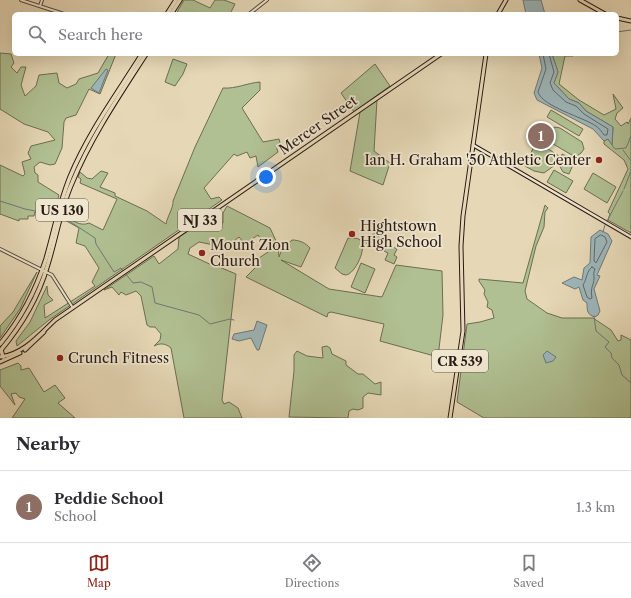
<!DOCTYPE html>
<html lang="en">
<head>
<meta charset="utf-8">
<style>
	:root { --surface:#fff; --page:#f2f2f3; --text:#2b2b33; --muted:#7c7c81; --line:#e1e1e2; --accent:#8f2418 }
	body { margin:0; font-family:"Libre Caslon Text",serif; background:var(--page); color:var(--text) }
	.you { position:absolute; left:266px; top:177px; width:14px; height:14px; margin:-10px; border:3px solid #fff; border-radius:50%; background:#1a73e8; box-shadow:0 0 0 6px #1a73e833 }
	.badge { display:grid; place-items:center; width:26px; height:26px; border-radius:50%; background:var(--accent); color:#fff; font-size:13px; font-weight:700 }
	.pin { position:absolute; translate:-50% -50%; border:2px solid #fff; box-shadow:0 1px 4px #0006 }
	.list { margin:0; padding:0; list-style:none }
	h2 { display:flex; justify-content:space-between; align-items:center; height:52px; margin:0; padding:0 16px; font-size:17px }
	h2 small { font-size:13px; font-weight:400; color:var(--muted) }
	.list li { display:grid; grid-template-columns:26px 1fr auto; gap:12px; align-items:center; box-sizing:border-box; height:72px; padding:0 16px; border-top:1px solid var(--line) }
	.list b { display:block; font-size:15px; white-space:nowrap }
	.list p { margin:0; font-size:13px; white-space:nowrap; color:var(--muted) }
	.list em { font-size:13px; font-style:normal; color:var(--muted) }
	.icon { flex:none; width:22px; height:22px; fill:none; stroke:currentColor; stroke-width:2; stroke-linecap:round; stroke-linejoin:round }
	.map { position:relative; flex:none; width:631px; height:418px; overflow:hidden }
	.search { position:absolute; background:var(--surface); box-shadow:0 4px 16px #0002; left:12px; right:12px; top:12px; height:44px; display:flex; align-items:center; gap:10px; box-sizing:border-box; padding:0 14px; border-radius:6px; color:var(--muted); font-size:15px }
	.sheet { height:124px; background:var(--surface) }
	nav { display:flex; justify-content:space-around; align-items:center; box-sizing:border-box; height:56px; border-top:1px solid var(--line); background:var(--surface); font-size:11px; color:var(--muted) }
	nav a { display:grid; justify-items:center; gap:2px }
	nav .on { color:var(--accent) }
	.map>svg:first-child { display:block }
</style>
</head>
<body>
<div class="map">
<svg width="631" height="418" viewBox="0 0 631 418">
	<rect width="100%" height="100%" fill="#e6d8b6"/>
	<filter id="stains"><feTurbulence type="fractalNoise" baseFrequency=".005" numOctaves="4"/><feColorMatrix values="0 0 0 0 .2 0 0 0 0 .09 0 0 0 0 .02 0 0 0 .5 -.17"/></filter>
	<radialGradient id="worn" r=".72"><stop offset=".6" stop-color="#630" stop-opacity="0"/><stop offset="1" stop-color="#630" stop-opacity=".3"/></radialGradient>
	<g fill="#b0c092" stroke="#6c6d53">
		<polygon points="184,0 193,0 210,8 215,0 224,0 235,4 230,14 176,14"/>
		<polygon points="0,53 11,54 14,63 11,67 17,73 21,67 26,67 21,85 25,96 36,86 39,75 57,73 59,83 67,88 76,84 79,79 98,73 109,54 116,54 100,94 89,89 76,115 66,118 64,122 62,148 55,164 50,165 40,162 34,167 35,173 38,175 38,182 59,195 53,215 35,212 34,216 28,216 28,219 19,219 19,221 0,214 0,165 23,176 25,174 22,162 31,159 28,153 31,146 55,140 48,132 24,124 0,109"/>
		<polygon points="552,54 573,54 573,56 565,56 559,84 579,100 604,115 616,109 613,94 623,108 617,113 615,119 621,126 627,122 628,124 631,118 631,233 608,220 610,214 608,212 628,169 624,160 604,144 604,141 608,139 612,144 613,127 586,111 579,103 569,99 554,83 558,72"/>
		<polygon points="173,59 187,64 183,74 175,86 165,82"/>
		<polygon points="375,64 390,86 354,112 341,93"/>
		<path d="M260 82V90L242 108 263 142 279 139 280 143 276 146 278 152 258 167 256 156 250 158 247 152 237 156 234 154 204 188 211 199 219 197 222 200 49 320 17 346 16 341 30 322 47 286 48 295 53 300 44 305 45 318 95 286 92 282 99 268 85 246 76 243 79 228 63 219 64 215C72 220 80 227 89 223L103 230 117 199 80 183 81 179 78 177 80 172 87 178 92 179 101 171 108 173 100 187 115 193V196L147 211 166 224C167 217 174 207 173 201L195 147 223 88C236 89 247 83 260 82Z"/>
		<polygon points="377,100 374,151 390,163 383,185 350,171 360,112"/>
		<polygon points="551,110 583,129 579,136 547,117"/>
		<polygon points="555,127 560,128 582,142 584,149 581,153 577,156 577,158 548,141 549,131"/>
		<polygon points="535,144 542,145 559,156 555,165 544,173 534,171 525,166"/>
		<polygon points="562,154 575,160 569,174 563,172 559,165"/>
		<polygon points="554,170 573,181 566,193 547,182"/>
		<polygon points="593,173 616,187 607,203 584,189"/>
		<polygon points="545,205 548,208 545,212 544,227 536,246 525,291 527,299 547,313 562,318 593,318 611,330 618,341 621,340 621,335 631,340 631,418 484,418 457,402 467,324 480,322 494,318 492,310 487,307 488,302 484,294 485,290 479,281 479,279 523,283"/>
		<path d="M227 206 270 228 278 245 279 257 282 249 292 240C299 240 306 243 310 248L301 267 281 260 329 289 382 297 396 265 442 271 443 315 438 357 380 341 384 324 331 312 328 313 327 317 246 277 256 267 253 262 271 250 266 241 263 243 258 235 245 244 239 237 234 241V248H226L220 243 214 245 199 242 190 248 188 254 216 267 217 266 236 274 222 400 224 404 229 402 238 408 242 418H184L171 348C165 343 160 343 154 346L160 340 161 334 155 327H150L147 325 141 296 136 291 126 295 121 292 119 295 112 287 104 290 154 256 159 264 178 249 179 237 208 218 216 224 223 223V213Z"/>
		<path d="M375 233 384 242C377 248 370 248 364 241Z"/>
		<path d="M348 238C352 239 357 237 360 240 368 247 355 274 346 275L342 274 335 268Z"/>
		<polygon points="387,244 397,249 394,255 397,257 394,264 385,260 388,253 384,251"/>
		<polygon points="361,263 375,269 365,293 351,287"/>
		<polygon points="37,272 20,309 0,338 0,326 13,312"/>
		<polygon points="327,346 330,348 332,354 346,361 346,365 358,374 363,374 375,384 381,382 381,395 368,393 363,397 363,408 358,410 353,409 349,411 348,418 289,417 294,371 294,355 297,351 307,356 323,358 322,347"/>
		<polygon points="18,363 21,366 21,370 29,368 44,392 55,385 65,398 58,403 75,418 12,418 25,399 19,397 16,393 11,394 15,405 0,386 0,370"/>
	</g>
	<g fill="#9db6ba" stroke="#6e7878">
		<polygon points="523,0 541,0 545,14 526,14"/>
		<polygon points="539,54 552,54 558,72 554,83 569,99 579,103 586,111 613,127 612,145 608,139 604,141 593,129 537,100 534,93 542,68"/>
		<polygon points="106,69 108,70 99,93 91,88"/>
		<path d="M600 230 608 234 612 241 597 275 600 276 594 289 600 311 598 315 595 317C587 315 587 310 587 303L583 300 579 287 575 289 562 283 574 277 582 280 584 268 590 263 591 237Z"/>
		<polygon points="257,321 267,325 259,350 257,350 251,338 239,341 232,339 234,334 254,330"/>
		<polygon points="547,351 556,357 553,361 546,363 543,355"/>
	</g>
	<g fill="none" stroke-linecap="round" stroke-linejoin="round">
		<g stroke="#626867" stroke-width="1">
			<path d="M543 54 546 69 538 92C543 107 583 117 596 126 599 128 602 132 604 135H607L608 129 584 114 576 106 566 102 553 90 550 83 554 72 549 54"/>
			<polygon points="601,235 605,237 607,242 596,263 594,261 595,239"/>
			<path d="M592 267 595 269C593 273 594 274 594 278 594 286 590 286 592 298L590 299 587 297 583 285C587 279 586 272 592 267Z"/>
		</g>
		<g stroke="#6e7878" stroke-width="1">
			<polyline points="617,32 631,30"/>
			<polyline points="612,145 615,149 626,148 631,136"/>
			<polyline points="623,150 631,161"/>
			<polyline points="624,189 631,171"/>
			<polyline points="0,201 25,209 55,215"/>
			<polyline points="63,217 95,238 96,244 114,272 121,268 133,283 141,282 152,287 155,303 199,315 210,324 230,319 234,320"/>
			<polyline points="607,221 623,191"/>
			<polyline points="603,232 605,225"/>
			<polyline points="594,316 596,331 609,342 605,347 611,353 612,358 619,365 622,375 631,383"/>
		</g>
		<g stroke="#584a3c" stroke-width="4">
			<g id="tertiary">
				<polyline points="21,0 64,14"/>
				<polyline points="40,6 42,0"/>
				<polyline points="249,14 267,0"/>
				<polyline points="0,249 52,275 73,308"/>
			</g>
		</g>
		<g stroke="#281a14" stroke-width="4.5">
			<polyline id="secondary" points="473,145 631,237"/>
		</g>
		<g stroke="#281a14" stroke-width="5">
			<g id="primary">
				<polyline points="580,0 605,14"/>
				<polyline points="498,14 506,0"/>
				<polyline points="617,18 631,21"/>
				<polyline points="25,350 44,332"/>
				<path d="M0 357C24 354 39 335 55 320L441 54"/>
				<polyline points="0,362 20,353"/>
				<polyline points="450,418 463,331 461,246 463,216 486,54"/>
			</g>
		</g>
		<g stroke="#281a14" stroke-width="5.5">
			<g id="trunk">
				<polyline points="167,14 176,0"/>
				<polyline points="171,14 180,0"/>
				<path d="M0 344C21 319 36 290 46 259 54 232 59 204 70 177 88 133 117 94 142 54"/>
				<polyline points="1,350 3,357"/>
				<path d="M0 351C21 326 38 298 47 267 56 239 60 210 72 183 91 137 119 96 146 54"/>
			</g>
		</g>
		<use href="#tertiary" stroke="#efe6d0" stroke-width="2"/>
		<use href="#secondary" stroke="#efe6d0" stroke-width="2.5"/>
		<use href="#primary" stroke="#e6d8b6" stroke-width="3"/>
		<use href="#trunk" stroke="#e6d8b6" stroke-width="3.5"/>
	</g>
	<g fill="#8f2418" stroke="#efe6d0" stroke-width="1.5">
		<circle cx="599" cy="160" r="4"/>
		<circle cx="352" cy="234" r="4"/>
		<circle cx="202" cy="253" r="4"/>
		<circle cx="60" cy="358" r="4"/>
	</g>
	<g text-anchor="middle" stroke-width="3.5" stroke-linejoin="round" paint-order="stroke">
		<g fill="#efe6d0" stroke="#64574c" stroke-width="1">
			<rect x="36" y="199" width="52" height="22" rx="3"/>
			<rect x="178" y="209" width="44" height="22" rx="3"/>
			<rect x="432" y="350" width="56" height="22" rx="3"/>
		</g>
		<g font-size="13" font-weight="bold" fill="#281a14">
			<text x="62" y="215">US 130</text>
			<text x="200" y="225">NJ 33</text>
			<text x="460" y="366">CR 539</text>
		</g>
		<g font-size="14" fill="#281a14" stroke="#efe6d0">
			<text transform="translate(318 125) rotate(-35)" y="5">Mercer Street</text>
		</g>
		<g font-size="14" fill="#281a14" stroke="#efe6d0" text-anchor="start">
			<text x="591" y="165" text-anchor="end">Ian H. Graham '50 Athletic Center</text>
			<text x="360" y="231">Hightstown<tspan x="360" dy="16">High School</tspan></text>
			<text x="210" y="250">Mount Zion<tspan x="210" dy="16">Church</tspan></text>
			<text x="68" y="363">Crunch Fitness</text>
		</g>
	</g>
	<rect width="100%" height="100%" filter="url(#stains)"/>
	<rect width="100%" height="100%" fill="url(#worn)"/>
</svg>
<div class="you"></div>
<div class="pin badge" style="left:541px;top:136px;background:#8d6e63">1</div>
<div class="search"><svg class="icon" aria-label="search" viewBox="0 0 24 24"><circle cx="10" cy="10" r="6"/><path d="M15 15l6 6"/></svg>Search here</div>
</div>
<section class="sheet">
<h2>Nearby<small></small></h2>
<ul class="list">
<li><span class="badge" style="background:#8d6e63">1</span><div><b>Peddie School</b><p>School</p></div><em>1.3 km</em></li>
</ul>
</section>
<nav>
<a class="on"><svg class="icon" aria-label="map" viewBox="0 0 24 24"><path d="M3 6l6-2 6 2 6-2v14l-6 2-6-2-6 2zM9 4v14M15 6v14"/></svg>Map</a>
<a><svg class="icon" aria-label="directions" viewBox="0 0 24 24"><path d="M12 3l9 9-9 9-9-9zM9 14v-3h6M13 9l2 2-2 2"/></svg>Directions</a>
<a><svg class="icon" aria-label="saved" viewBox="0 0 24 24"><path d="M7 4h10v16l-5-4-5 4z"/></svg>Saved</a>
</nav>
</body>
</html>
